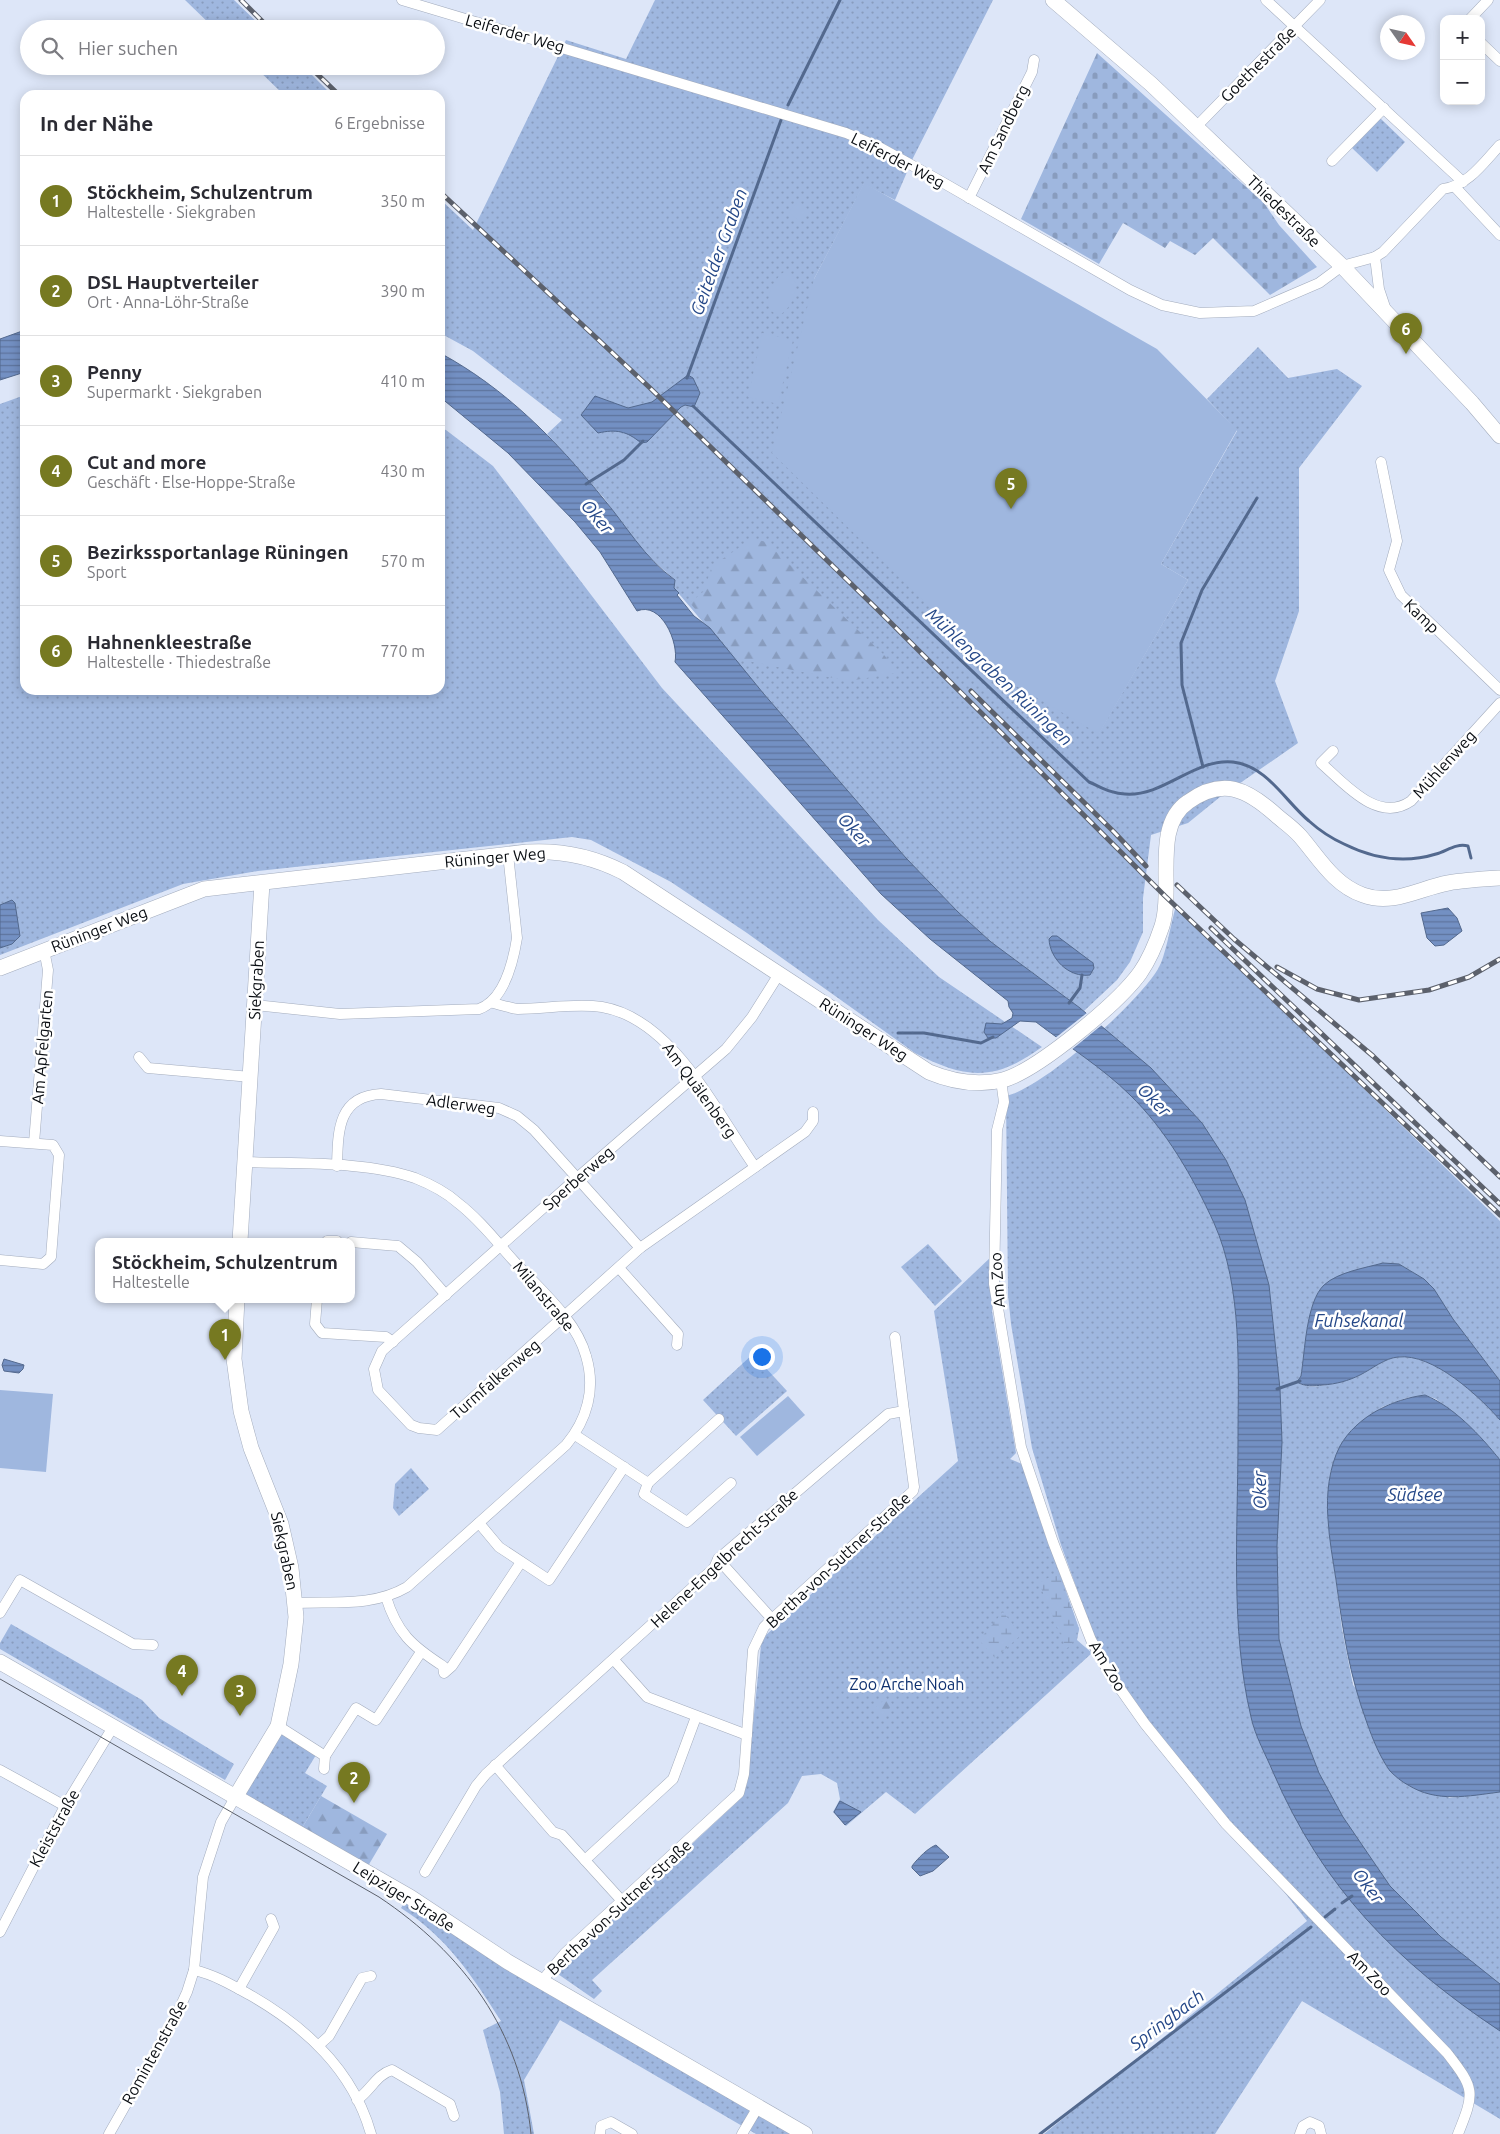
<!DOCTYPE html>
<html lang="de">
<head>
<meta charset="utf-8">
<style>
	:root { --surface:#fff; --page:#f7f7f7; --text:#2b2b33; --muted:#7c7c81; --line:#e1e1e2; --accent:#767921 }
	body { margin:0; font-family:Ubuntu,sans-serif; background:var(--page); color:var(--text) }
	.controls { position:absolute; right:15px; top:15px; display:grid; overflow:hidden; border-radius:10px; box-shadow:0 2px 12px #0003 }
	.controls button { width:45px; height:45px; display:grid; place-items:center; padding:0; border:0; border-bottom:1px solid var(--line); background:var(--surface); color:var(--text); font:25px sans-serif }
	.compass { position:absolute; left:1380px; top:15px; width:45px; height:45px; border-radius:50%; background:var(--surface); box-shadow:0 2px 12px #0003; rotate:124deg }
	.you { position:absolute; left:761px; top:1356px; width:18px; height:18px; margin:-12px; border:4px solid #fff; border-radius:50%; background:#1a73e8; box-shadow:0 0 0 8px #1a73e833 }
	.badge { display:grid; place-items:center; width:32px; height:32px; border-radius:50%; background:var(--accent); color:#fff; font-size:16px; font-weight:700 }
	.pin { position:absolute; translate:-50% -41px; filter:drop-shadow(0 1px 2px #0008) }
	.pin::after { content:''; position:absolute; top:26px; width:18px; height:15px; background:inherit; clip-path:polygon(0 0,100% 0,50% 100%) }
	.popup { position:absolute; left:95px; top:1238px; width:260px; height:65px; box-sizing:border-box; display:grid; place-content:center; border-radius:10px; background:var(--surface); filter:drop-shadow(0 1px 4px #0005); font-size:16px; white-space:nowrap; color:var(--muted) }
	.popup b { font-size:19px; color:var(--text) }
	.popup::after { content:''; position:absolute; left:50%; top:100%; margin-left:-10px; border:10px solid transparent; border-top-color:var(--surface) }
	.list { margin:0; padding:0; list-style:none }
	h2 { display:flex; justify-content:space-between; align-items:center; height:65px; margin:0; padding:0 20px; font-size:21px }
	h2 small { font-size:16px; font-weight:400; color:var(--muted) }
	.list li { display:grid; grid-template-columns:32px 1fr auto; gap:15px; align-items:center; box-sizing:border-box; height:90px; padding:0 20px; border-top:1px solid var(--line) }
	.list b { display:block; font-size:19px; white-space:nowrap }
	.list p { margin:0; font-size:16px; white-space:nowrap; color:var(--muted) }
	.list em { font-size:16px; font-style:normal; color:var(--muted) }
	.icon { flex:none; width:28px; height:28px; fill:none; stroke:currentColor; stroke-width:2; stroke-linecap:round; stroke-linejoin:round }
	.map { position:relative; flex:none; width:1500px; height:2134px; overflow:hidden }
	.search { position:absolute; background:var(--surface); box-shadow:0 2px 12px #0003; left:20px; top:20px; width:425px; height:55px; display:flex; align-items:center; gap:12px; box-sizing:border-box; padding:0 18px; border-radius:28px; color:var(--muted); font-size:19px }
	.panel { position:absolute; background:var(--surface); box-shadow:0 2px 12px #0003; left:20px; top:90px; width:425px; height:605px; border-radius:15px }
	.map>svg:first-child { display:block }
</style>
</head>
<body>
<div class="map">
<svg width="1500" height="2134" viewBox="0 0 1500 2134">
	<defs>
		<pattern id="grass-dots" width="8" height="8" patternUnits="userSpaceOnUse" patternTransform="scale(1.25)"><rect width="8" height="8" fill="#9fb7df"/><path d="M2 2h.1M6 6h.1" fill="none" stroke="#889cbe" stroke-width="1.8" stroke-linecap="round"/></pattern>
		<pattern id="forest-firs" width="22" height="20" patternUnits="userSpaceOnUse" patternTransform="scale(1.25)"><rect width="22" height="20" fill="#9fb7df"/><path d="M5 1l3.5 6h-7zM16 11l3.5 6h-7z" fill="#889cbe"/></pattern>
		<pattern id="wetland-marsh" width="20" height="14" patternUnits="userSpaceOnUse" patternTransform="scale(1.25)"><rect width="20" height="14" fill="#9fb7df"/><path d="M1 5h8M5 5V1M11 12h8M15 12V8" fill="none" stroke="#889cbe"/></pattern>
		<pattern id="cemetery-stones" width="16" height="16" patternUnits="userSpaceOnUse" patternTransform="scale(1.25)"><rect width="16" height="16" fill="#9fb7df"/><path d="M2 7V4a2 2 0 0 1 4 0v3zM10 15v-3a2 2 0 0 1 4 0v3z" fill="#889cbe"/></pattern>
		<pattern id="water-rules" width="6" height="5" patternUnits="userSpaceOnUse" patternTransform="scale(1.25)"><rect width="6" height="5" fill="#7390c3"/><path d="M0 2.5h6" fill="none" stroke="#5d749d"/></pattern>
	</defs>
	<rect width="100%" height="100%" fill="#dde6f8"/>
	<g fill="url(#grass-dots)">
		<polygon points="185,0 234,0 264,29 215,29"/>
		<polygon points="655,0 993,0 913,158 895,200 864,184 814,279 1099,733 1188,580 1161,564 1237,431 1207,399 1258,347 1288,378 1337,369 1362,386 1299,468 1299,611 1275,681 1298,743 1220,797 1188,823 1151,835 1143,898 1143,932 1130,962 1117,980 1084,1011 991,942 958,912 906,858 763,693 674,588 675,580 643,552 604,498 547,434 562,420 473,351 440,333 440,199 473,230 566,40 626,59"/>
		<polygon points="254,66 303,66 332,95 284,95"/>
		<polygon points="1380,118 1405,142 1377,172 1352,148"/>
		<path d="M25 395V578L22 597 25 608V690H440V428L446 430 493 466 662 688 878 920 939 977 1042 1047C994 1082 965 1079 915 1053L747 933 671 882 591 840 572 837 258 871 183 884 0 955V404Z"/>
		<path d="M1176 906 1500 1221V1381C1485 1361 1470 1342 1455 1322 1433 1292 1434 1283 1399 1264L1315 1300 1309 1321 1301 1376 1297 1382C1304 1387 1312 1387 1319 1386 1334 1384 1347 1381 1360 1375 1372 1369 1385 1358 1398 1357 1433 1353 1479 1396 1500 1420V1460L1463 1421 1436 1399 1425 1395 1406 1398 1382 1407 1350 1432 1341 1445 1330 1473 1328 1519 1342 1629 1353 1685 1449 1798 1500 1792V2119L1302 2001 1215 2134H1044L1307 1921 1139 1708 1096 1642 1061 1545 1032 1448 1011 1324 1008 1295 1006 1096C1043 1088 1138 1003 1158 969 1166 956 1171 922 1176 906Z"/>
		<polygon points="928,1244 962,1281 935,1306 901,1267"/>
		<polygon points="992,1256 992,1311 1016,1453 1010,1459 1022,1464 1079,1629 1077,1640 1092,1653 915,1814 886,1792 846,1826 833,1812 840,1799 837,1783 821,1774 802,1776 788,1803 592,1980 602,1991 594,1999 555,1972 737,1802 747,1784 761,1645 766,1635 958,1461 934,1311"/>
		<polygon points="753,1354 787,1391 736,1436 703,1400"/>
		<polygon points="411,1468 429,1489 399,1516 393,1508 395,1484"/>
		<polygon points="11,1624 142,1700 159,1718 234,1764 225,1780 0,1649 0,1643"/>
		<polygon points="278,1732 316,1755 305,1773 327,1786 302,1828 243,1795"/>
		<path d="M408 1897 801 2134H756L560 2020 524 2080 534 2134H504L500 2092 483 2030 501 2021C472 1976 448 1938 401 1908Z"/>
	</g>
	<g fill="url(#forest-firs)">
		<polygon points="758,540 766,542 885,656 896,673 849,681 737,659 690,603 704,591 712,566 749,541"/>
		<polygon points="886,1698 893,1705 881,1717 874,1709"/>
		<polygon points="321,1796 387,1834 368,1866 302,1828"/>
	</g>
	<g fill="url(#wetland-marsh)">
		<polygon points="1059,1572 1079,1629 1076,1640 1066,1649 1039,1583"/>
		<polygon points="1003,1612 1021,1635 995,1658 979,1640"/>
	</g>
	<polygon fill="url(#cemetery-stones)" points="1097,53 1264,203 1279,225 1317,267 1270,295 1213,238 1195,255 1170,241 1165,248 1123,223 1099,264 1021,219"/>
	<g fill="#9fb7df">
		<polygon points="864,183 1157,349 1237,430 1161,564 1188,580 1099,734 1001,677 772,453 814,279"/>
		<polygon points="798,201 810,211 800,222 789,212"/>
		<path d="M784 272H790C802 286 793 306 780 315 758 312 772 279 784 272Z"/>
		<polygon points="762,333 793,340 778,404 748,397"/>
		<polygon points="0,1390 53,1394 46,1472 0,1468"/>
		<polygon points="788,1396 805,1415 757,1456 740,1437"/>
	</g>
	<g fill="url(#water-rules)" stroke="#53698e">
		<polygon points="25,330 25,372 0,380 0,339"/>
		<path d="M440 353C505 388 556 440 602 497 626 525 644 558 675 580L674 588 679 593 677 595 694 616 710 628 763 693 906 858 958 912 991 942 1080 1008 1151 1068 1202 1123 1226 1160 1245 1200 1269 1285 1280 1389 1282 1442 1277 1546 1279 1639 1301 1726 1319 1773 1343 1817 1390 1886 1441 1937 1500 1984V2031C1396 1962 1323 1888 1273 1772 1266 1755 1255 1736 1251 1717 1230 1628 1238 1531 1238 1440 1238 1370 1243 1288 1214 1223 1193 1177 1166 1130 1130 1095 1103 1068 1066 1045 1036 1022L1020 1021 996 1038H988L984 1032 986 1023 1002 1024 1012 1018 1013 1013 1009 1007 1008 1001 930 939 881 894 675 662C679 642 661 601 637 611L600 552 575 522 508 453 440 397Z"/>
		<path d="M688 375 693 378 700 393 694 407 685 405 681 407 647 442 641 443C627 431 616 429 598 433L581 415 595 396 628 408 652 402Z"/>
		<polygon points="12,900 15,903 20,936 12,944 0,948 0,905"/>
		<polygon points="1448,908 1457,918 1462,931 1444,945 1435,946 1427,938 1421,913"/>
		<path d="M1052 936H1057L1093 963 1094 968 1090 975C1069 978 1050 959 1049 939Z"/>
		<path d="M1383 1263 1399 1264 1424 1279 1434 1289 1453 1319 1500 1381V1420C1479 1396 1433 1353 1398 1357 1385 1358 1372 1369 1360 1375 1348 1381 1336 1384 1323 1385 1314 1386 1305 1387 1297 1382L1301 1376C1305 1352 1306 1302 1324 1285 1338 1272 1365 1268 1383 1263Z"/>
		<polygon points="4,1359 24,1365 23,1369 19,1373 4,1371 2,1365"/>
		<path d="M1425 1395C1454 1407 1480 1435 1500 1460V1792C1468 1796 1437 1803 1408 1785 1402 1782 1395 1776 1390 1771 1380 1757 1373 1740 1367 1723 1349 1674 1343 1631 1336 1580 1333 1560 1329 1539 1328 1519 1326 1495 1329 1467 1340 1446 1357 1416 1393 1399 1425 1395Z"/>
		<polygon points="840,1801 861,1812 845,1825 834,1812"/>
		<path d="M936 1845 949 1857 933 1871 920 1876 912 1868V1866C918 1858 928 1848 936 1845Z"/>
	</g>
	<polygon fill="#dde6f8" points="1088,1012 1103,1024 1070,1051 1054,1039"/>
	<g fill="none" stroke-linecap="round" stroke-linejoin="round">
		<g stroke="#53698e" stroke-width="3">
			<polyline points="788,105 840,0"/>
			<polyline points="687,378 781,120"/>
			<path d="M693 406 1089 782C1101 787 1112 794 1125 794 1164 797 1194 758 1233 762 1267 766 1285 801 1309 821 1319 830 1333 839 1344 844 1374 859 1404 864 1436 854 1447 851 1456 843 1468 846L1471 858"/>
			<polyline points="586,484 624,460 643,441"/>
			<polyline points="1203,767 1182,685 1181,643 1202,590 1257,498"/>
			<polyline points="1069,1003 1080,988 1082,975"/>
			<polyline points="898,1033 924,1033 981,1043 993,1037"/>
			<polyline points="1277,1389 1300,1381"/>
			<polyline points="1342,1903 1352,1896"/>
			<polyline points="1325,1917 1335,1909"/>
			<polyline points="1040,2134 1311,1927"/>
		</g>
		<g stroke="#a3acbd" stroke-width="11">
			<g id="street">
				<path d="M402 0 846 133 877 146 935 178 1130 290 1162 305 1200 313 1254 311 1319 283 1342 266 1375 257 1383 252 1443 189C1468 186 1484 162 1500 145"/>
				<polyline points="1266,0 1463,182"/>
				<polyline points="1470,19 1488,0"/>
				<polyline points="1481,43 1500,61"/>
				<polyline points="1196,127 1320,0"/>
				<polyline points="1332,161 1384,108"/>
				<polyline points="1455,187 1500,235"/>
				<polyline points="969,198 1032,72 1034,60"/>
				<polyline points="1375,257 1379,289 1386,310"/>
				<polyline points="1381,462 1397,541 1389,570 1401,595 1500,690"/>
				<path d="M1333 751 1321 763C1345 784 1378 824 1411 801L1500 703"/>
				<polyline points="779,974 752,1017 726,1049 577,1178 382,1351 374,1369 378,1390 411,1425 419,1428 437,1430 640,1248 805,1132 813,1121 813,1112"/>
				<path d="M493 1003C501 1005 510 1008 518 1009 546 1009 574 1003 602 1007 673 1019 716 1112 755 1167"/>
				<path d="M255 1005 340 1014 479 1009C504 1000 513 963 517 938L508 854"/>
				<polyline points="139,1057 148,1068 251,1077"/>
				<path d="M1001 1080 1004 1102 997 1130 994 1284 1021 1447 1053 1542 1091 1640 1109 1673 1145 1724 1226 1824 1447 2053C1475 2089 1475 2092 1458 2134"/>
				<polyline points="0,1141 53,1145 59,1155 51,1257 43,1264 0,1260"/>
				<polyline points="34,1143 48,970 44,950"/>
				<path d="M245 1162C297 1164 367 1161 415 1178 430 1184 446 1192 458 1203 479 1219 496 1241 513 1260 539 1289 576 1319 586 1356 596 1389 587 1420 566 1445L407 1587C373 1607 334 1601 295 1603"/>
				<path d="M337 1166C338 1133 337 1096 381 1094L499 1108 517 1116 534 1130 640 1248"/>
				<polyline points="327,1241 337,1241"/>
				<polyline points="351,1242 398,1246 417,1262 446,1295"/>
				<polyline points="619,1268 678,1334 677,1345"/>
				<polyline points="317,1299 315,1324 322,1333 386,1337 393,1342"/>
				<polyline points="575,1435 648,1483 644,1494 687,1522 731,1483"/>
				<polyline points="648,1483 719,1419"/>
				<polyline points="479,1523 499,1547 549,1580 624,1467"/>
				<polyline points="718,1559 772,1619"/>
				<path d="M386 1597C397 1633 412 1646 443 1666L444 1673 452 1666 521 1562"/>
				<polyline points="0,1613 20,1580 133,1644 153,1645"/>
				<polyline points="614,1660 647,1697 747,1735"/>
				<polyline points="278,1726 325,1756 324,1769"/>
				<polyline points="325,1756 356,1708 376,1720 421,1652"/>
				<polyline points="495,1765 553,1832 562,1835 622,1901"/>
				<polyline points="0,1770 65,1806"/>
				<polyline points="585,1860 673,1779 696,1717"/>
				<polyline points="425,1872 476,1786 486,1774 714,1568 718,1559 888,1414 904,1411 895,1337"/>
				<polyline points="0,1932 65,1806 113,1727"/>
				<path d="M194 1970C215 1975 232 1985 250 1995 306 2027 353 2070 371 2134"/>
				<polyline points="541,1982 565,1953 739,1793 744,1774 753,1650 764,1627 772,1619 913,1491 914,1487 904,1411"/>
				<polyline points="239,1989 274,1927 271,1919"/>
				<polyline points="319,2045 329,2036 362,1978 371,1976"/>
				<path d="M357 2100C372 2089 376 2075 392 2070L450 2104 454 2116"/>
				<polyline points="109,2134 176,2016 187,1992 194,1970 203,1877 221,1822 236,1796"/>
				<polyline points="600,2134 601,2126 611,2122 632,2134"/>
				<polyline points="742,2134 758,2107"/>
				<polyline points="1300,2134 1303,2126 1310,2122 1319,2126 1321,2134"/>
			</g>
		</g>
		<g stroke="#a3acbd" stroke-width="16">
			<g id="secondary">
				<polyline points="1053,0 1151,84 1342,266 1472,403 1500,436"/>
				<path d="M0 968 204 889 527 852C562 850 592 856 623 872L929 1072C953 1082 977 1086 1003 1080 1038 1070 1118 1003 1140 973 1149 960 1157 941 1162 926 1174 888 1152 826 1188 802 1223 777 1247 789 1276 815 1284 822 1293 828 1300 836 1319 858 1334 885 1363 895 1393 906 1420 888 1448 883 1465 880 1483 879 1500 878"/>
				<polyline points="240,1241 262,883"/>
				<polyline points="0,1662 410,1897 508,1962 805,2134"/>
				<polyline points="236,1796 278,1726 291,1664 296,1617 291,1568 281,1524 251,1448 241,1411 234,1359 237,1299"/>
			</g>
		</g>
		<use href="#street" stroke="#fff" stroke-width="10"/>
		<use href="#secondary" stroke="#fff" stroke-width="15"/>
		<path stroke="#5c616c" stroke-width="1" d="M0 1679 379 1897C463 1953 521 2031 531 2134"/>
		<g stroke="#5c616c" stroke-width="5">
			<g id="rail">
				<polyline points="241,0 270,29"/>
				<polyline points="309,66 339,95"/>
				<polyline points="440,192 649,387 878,610 1165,896 1500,1215"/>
				<polyline points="971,691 1114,832 1146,866"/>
				<polyline points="1177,885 1234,939 1373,1056 1500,1177"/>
				<polyline points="1211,928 1500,1204"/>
				<polyline points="1277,967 1317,989 1359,1000 1429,990 1469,977 1500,959"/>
			</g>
		</g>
		<use href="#rail" stroke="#fff" stroke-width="3" stroke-dasharray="9" stroke-linecap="butt"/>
	</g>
	<g text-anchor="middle" stroke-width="5" stroke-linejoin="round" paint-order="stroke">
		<g font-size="16" fill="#090d12" stroke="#fff">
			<text transform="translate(515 33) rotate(16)" y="6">Leiferder Weg</text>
			<text transform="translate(1258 64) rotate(-45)" y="6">Goethestraße</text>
			<text transform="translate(1003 129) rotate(-64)" y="6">Am Sandberg</text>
			<text transform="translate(898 160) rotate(27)" y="6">Leiferder Weg</text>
			<text transform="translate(1284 211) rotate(44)" y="6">Thiedestraße</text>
			<text transform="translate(1422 616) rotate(44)" y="6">Kamp</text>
			<text transform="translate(1444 764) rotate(-48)" y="6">Mühlenweg</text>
			<text transform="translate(495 857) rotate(-5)" y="6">Rüninger Weg</text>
			<text transform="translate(99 929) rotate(-21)" y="6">Rüninger Weg</text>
			<text transform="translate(256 980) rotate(-87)" y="6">Siekgraben</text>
			<text transform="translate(864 1029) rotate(33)" y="6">Rüninger Weg</text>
			<text transform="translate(42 1047) rotate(-85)" y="6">Am Apfelgarten</text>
			<text transform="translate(700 1090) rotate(54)" y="6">Am Quälenberg</text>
			<text transform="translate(461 1104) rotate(8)" y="6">Adlerweg</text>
			<text transform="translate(578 1178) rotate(-41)" y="6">Sperberweg</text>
			<text transform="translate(997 1280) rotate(-94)" y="6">Am Zoo</text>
			<text transform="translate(544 1296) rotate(50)" y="6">Milanstraße</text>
			<text transform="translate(495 1379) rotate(-41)" y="6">Turmfalkenweg</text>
			<text transform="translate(285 1551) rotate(78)" y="6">Siekgraben</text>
			<text transform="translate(724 1558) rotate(-43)" y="6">Helene-Engelbrecht-Straße</text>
			<text transform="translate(838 1560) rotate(-43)" y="6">Bertha-von-Suttner-Straße</text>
			<text transform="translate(1108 1666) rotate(59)" y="6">Am Zoo</text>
			<text transform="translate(54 1828) rotate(-61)" y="6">Kleiststraße</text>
			<text transform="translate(404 1896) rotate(32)" y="6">Leipziger Straße</text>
			<text transform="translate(619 1907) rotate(-43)" y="6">Bertha-von-Suttner-Straße</text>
			<text transform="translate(1370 1973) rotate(46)" y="6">Am Zoo</text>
			<text transform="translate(154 2052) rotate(-61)" y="6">Romintenstraße</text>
		</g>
		<g font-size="16" fill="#103270" stroke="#fff">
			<text x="907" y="1690">Zoo Arche Noah</text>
		</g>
		<g font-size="18" font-style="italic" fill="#254888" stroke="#fff">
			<text transform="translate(719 252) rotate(-70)" y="6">Geitelder Graben</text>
			<text transform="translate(597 517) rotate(50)" y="6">Oker</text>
			<text transform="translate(999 677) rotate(43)" y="6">Mühlengraben Rüningen</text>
			<text transform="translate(854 830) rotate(48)" y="6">Oker</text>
			<text transform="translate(1154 1100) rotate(45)" y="6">Oker</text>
			<text x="1359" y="1327">Fuhsekanal</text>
			<text transform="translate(1260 1490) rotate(-91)" y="6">Oker</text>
			<text x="1415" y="1501">Südsee</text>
			<text transform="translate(1368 1886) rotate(53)" y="6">Oker</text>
			<text transform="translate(1167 2020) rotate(-37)" y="6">Springbach</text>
		</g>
	</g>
</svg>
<div class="controls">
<button>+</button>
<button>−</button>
</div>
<svg class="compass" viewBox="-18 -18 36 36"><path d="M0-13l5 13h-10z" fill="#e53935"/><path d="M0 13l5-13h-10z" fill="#7c7c81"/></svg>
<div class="you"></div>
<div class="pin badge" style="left:225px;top:1360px">1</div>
<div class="popup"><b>Stöckheim, Schulzentrum</b>Haltestelle</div>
<div class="pin badge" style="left:354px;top:1803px">2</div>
<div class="pin badge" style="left:240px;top:1716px">3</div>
<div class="pin badge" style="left:182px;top:1696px">4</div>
<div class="pin badge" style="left:1011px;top:509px">5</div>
<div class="pin badge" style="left:1406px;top:354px">6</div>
<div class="search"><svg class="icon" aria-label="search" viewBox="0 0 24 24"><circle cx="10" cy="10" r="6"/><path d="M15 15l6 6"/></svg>Hier suchen</div>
<section class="panel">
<h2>In der Nähe<small>6 Ergebnisse</small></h2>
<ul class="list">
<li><span class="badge">1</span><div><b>Stöckheim, Schulzentrum</b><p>Haltestelle · Siekgraben</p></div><em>350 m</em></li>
<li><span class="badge">2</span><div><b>DSL Hauptverteiler</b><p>Ort · Anna-Löhr-Straße</p></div><em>390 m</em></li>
<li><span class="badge">3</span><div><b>Penny</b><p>Supermarkt · Siekgraben</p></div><em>410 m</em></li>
<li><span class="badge">4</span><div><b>Cut and more</b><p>Geschäft · Else-Hoppe-Straße</p></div><em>430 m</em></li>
<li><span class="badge">5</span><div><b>Bezirkssportanlage Rüningen</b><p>Sport</p></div><em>570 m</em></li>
<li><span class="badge">6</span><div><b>Hahnenkleestraße</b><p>Haltestelle · Thiedestraße</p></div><em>770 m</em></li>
</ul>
</section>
</div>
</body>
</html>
